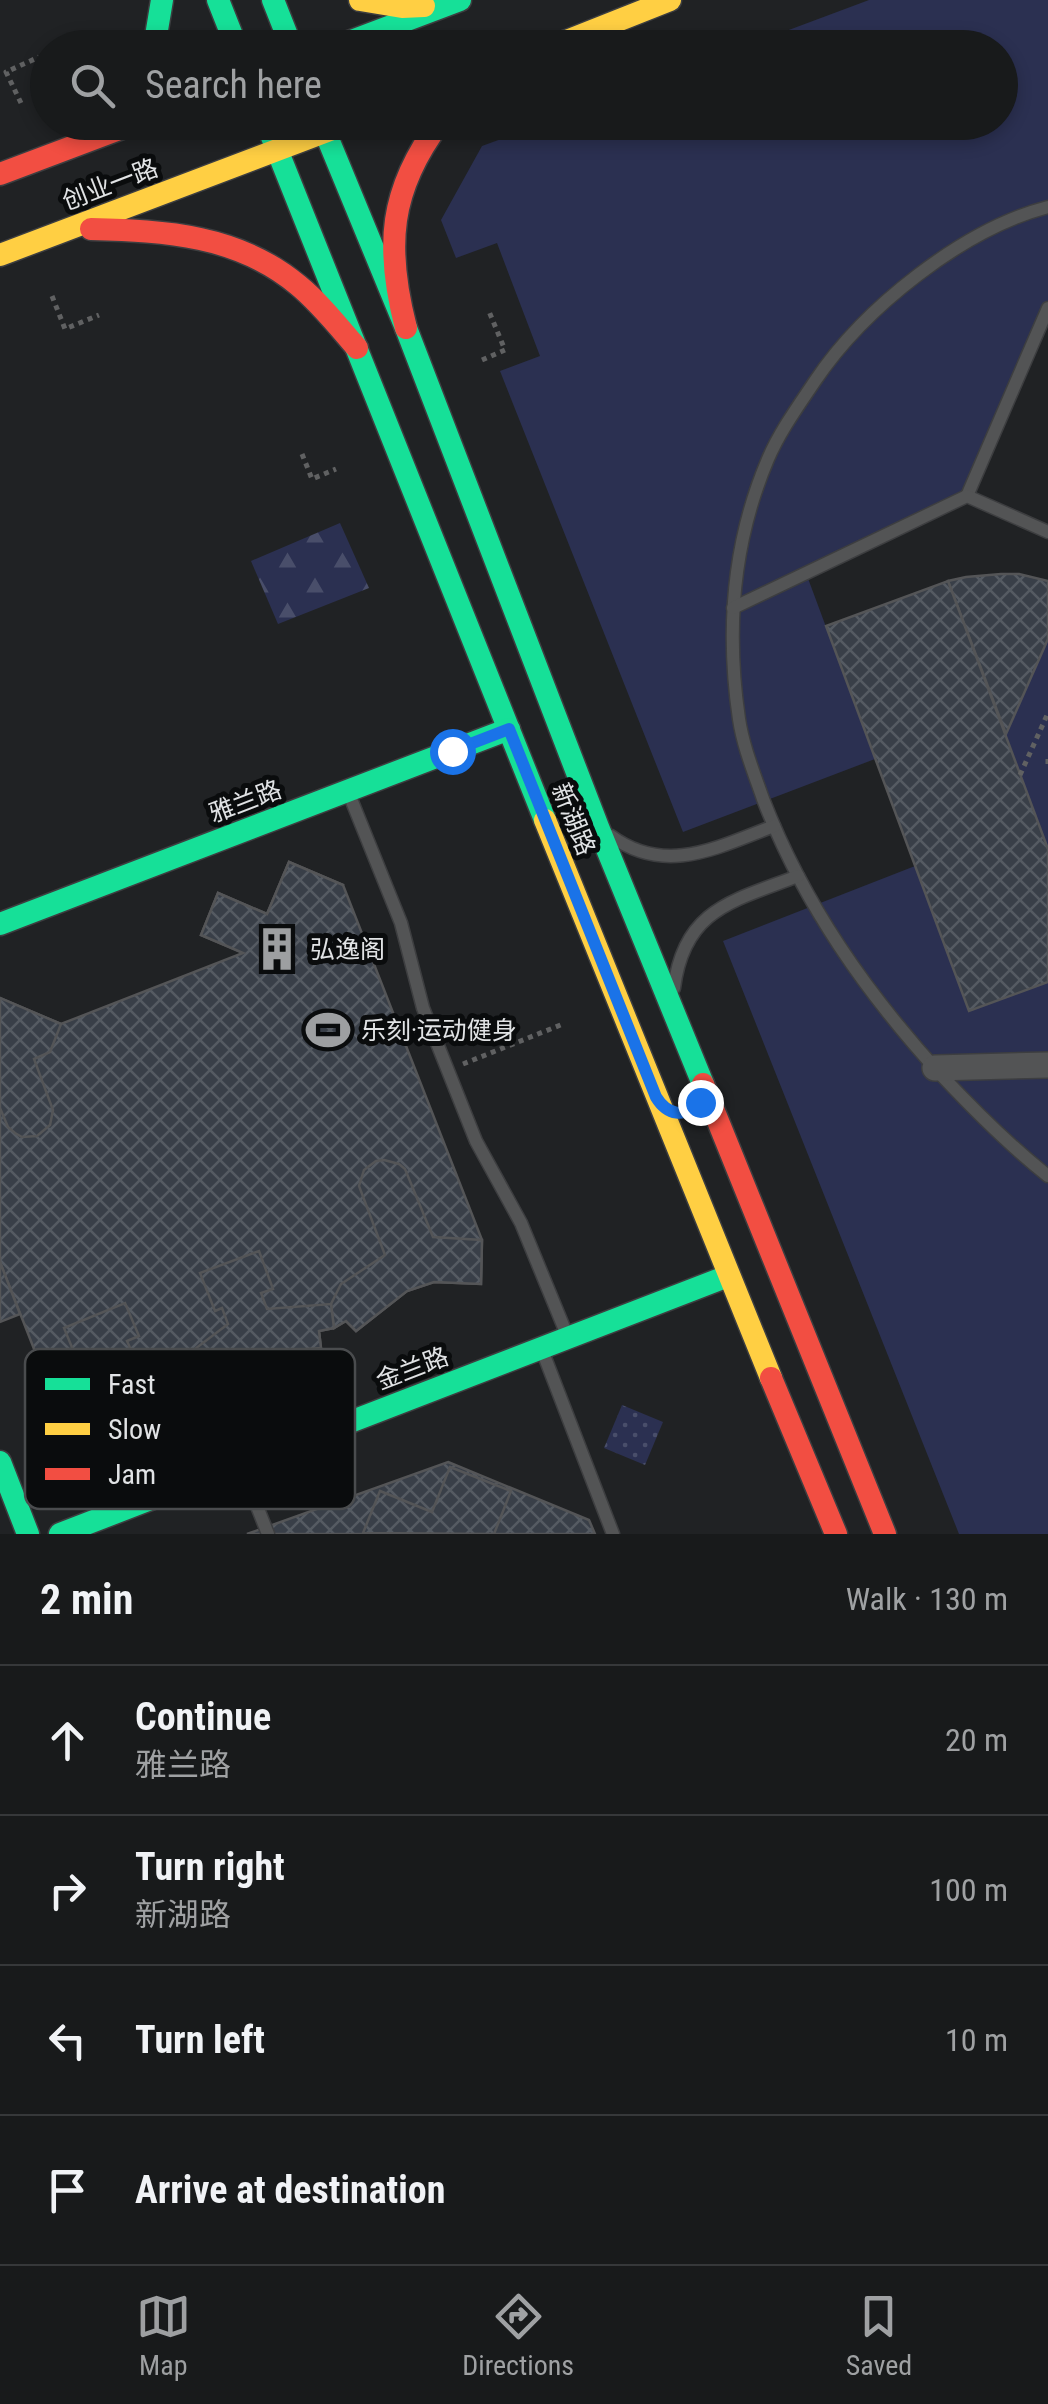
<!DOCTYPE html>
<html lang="en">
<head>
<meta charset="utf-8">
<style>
	:root { --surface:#181a1b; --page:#212324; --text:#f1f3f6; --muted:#9fa1a3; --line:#36383a; --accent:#9d9fa1 }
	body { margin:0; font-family:"Roboto Condensed","Noto Sans SC",sans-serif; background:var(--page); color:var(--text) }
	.stop { position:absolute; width:30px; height:30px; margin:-22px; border:8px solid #1a73e8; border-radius:50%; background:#fff }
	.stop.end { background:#1a73e8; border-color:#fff; box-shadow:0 2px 10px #0008 }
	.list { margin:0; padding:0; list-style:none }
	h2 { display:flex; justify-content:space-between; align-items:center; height:130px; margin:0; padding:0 40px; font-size:42px }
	h2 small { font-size:32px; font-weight:400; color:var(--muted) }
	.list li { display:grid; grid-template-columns:65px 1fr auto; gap:30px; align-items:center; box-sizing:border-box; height:150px; padding:0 40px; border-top:2px solid var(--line) }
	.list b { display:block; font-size:38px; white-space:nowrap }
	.list p { margin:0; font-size:32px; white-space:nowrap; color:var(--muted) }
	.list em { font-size:32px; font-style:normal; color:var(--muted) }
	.icon { flex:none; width:55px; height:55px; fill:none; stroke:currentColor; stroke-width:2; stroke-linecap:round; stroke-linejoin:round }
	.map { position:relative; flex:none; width:1048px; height:1534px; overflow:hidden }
	.search { position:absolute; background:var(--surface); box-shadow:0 5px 15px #0003; left:30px; right:30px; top:30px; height:110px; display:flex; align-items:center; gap:25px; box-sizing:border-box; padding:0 35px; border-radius:55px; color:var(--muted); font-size:38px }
	.sheet { height:730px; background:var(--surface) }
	nav { display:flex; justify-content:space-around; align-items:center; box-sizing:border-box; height:140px; border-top:2px solid var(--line); background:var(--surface); font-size:28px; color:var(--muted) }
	nav a { display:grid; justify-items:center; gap:5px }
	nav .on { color:var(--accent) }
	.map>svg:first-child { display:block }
</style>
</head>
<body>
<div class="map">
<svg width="1048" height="1534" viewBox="0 0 1048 1534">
	<defs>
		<pattern id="grass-dots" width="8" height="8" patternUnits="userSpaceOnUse" patternTransform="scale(2.5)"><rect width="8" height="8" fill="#2b3051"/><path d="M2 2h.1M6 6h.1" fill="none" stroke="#494e6a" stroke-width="1.8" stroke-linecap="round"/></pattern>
		<pattern id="forest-firs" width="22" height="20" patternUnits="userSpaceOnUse" patternTransform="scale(2.5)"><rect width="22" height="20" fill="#2b3051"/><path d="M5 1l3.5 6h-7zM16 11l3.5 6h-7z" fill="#494e6a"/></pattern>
		<pattern id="building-cross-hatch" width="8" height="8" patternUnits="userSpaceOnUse" patternTransform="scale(2.5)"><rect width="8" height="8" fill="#393f48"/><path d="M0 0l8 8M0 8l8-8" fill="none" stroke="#555b62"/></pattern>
	</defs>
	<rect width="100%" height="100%" fill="#202224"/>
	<polygon fill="url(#grass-dots)" points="622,1405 663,1422 645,1465 604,1448"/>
	<polygon fill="url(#forest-firs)" points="340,523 369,588 278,624 251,561"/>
	<g fill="#2b3051">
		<polygon points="869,0 1048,0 1048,308 967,496 806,573 875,759 683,832 500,371 540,356 497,243 456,258 441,220 482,146 545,123 1000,122 1000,48 743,47"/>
		<polygon points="1048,639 1048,849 1006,734"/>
		<polygon points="915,866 969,1010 1048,982 1048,1534 959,1534 723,941"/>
	</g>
	<g fill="url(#building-cross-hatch)" stroke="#545557" stroke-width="2.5">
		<polygon points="1001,574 1019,574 1048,581 1048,639 1006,734 948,581 966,577"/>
		<polygon points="948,581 1048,849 1048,982 969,1011 826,626"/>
		<polygon points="289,862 343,885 318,945 341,1004 343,1019 336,1032 322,1039 307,1037 296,1027 270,964 201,935 218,893 267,914"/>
		<polygon points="289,862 343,885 482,1240 481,1284 434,1282 407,1291 356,1331 346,1321 334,1328 319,1331 321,1348 268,1352 223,1381 175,1399 139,1401 120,1410 83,1439 56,1405 0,1262 0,998 61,1024 243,953 201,935 218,893 267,914"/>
		<polygon points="0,998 61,1024 50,1052 34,1059 53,1110 50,1125 37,1136 22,1137 15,1133 8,1127 0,1108"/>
		<polygon points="384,1160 399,1164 405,1169 433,1237 482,1240 481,1284 434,1282 407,1291 356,1331 346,1321 334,1328 331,1304 341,1284 385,1255 359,1186 364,1170 376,1161"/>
		<polygon points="259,1251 273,1289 261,1293 267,1309 331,1304 334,1328 319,1331 321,1348 268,1352 223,1381 199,1390 184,1353 195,1349 228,1324 222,1308 215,1311 200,1273"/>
		<polygon points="0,1262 20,1314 0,1322"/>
		<polygon points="125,1303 139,1336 127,1341 134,1357 174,1356 184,1353 199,1390 175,1399 139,1401 120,1410 83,1439 56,1405 97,1373 90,1356 78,1362 64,1328"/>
		<polygon points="448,1462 589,1520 595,1534 247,1534"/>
		<polygon points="450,1467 511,1491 494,1534 363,1533 380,1491 432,1512"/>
	</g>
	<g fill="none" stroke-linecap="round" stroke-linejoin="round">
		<g stroke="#3d3e40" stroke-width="15">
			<g id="lane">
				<path d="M1048 207C963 229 864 308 815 381 799 405 780 431 768 459 733 541 726 631 739 719 743 746 754 773 763 799 804 905 867 994 943 1077 976 1112 1010 1146 1048 1176"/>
				<polyline points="967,496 1048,308"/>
				<polyline points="733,608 967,496 1048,532"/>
				<polyline points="349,794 401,923 423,1008 476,1141 521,1223 567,1335"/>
				<path d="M611 836C666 876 718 847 774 826"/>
				<path d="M674 988C684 909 733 901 798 876"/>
				<polyline points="542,1350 613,1534"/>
				<polyline points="241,1466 268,1534"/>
			</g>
		</g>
		<g stroke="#3d3e40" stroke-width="28">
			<polyline id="street" points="935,1068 1048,1065"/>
		</g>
		<g stroke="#3d3e40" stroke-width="25">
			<g id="fast">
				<polyline points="218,0 237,48"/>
				<polyline points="273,0 292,48"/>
				<polyline points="154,48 162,0"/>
				<polyline points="333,48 460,0"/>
				<polyline points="266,122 545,820"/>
				<polyline points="321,122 406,328 598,827 703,1084"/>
				<polyline points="0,924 509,729"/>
				<polyline points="0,1462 28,1534"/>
				<polyline points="60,1534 728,1276"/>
			</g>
		</g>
		<g stroke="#3d3e40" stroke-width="25">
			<g id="slow">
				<polyline points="360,0 402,7 424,6"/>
				<polyline points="549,48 670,0"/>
				<polyline points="0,255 351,122"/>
				<polyline points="545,820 771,1378"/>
			</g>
		</g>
		<g stroke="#3d3e40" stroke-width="25">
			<g id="jam">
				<polyline points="0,174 138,122"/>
				<path d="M91 229C166 231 238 235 298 285 320 303 338 326 357 348"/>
				<path d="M406 328C385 247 389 190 440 122"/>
				<polyline points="703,1084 885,1534"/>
				<polyline points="771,1378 836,1534"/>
			</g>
		</g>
		<g stroke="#606162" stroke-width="5" stroke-dasharray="5 5" stroke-linecap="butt">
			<polyline points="21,103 6,72 39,57"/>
			<polyline points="52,296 65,329 99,315"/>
			<polyline points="482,360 505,350 488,309"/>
			<polyline points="302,454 312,479 336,469"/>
			<polyline points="1048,759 1048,769"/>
			<polyline points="1020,775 1048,713"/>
			<polyline points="463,1064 563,1024"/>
		</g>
		<use href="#lane" stroke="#535455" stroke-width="12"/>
		<use href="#street" stroke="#535455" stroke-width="25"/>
		<use href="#fast" stroke="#16e098" stroke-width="22"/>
		<use href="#slow" stroke="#ffcf43" stroke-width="22"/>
		<use href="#jam" stroke="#f24e42" stroke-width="22"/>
	</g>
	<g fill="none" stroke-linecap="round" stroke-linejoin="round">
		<path stroke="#1a73e8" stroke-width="12" d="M452 751 509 729 656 1097C667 1115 685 1119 700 1102"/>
	</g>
	<defs>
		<g id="building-bare" transform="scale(3.45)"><path d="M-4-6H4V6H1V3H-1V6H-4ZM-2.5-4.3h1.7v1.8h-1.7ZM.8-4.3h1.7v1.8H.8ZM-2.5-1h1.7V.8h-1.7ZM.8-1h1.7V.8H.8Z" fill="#9d9fa1" stroke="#0a0c0d" stroke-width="2.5" paint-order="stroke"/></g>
		<g id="stadium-bare" transform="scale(3.45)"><path d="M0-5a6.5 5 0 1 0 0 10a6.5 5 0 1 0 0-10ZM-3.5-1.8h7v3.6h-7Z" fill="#9d9fa1" stroke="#0a0c0d" stroke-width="2.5" paint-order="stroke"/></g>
	</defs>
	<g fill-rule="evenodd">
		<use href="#building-bare" x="277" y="949"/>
		<use href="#stadium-bare" x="328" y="1030"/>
	</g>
	<g text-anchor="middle" stroke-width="10" stroke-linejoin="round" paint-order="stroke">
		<g font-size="25" fill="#e1e3e5" stroke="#0a0c0d">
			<text transform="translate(110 184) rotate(-21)" y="9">创业一路</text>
			<text transform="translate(245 801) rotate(-21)" y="9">雅兰路</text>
			<text transform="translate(574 819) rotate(68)" y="9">新湖路</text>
			<text transform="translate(412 1368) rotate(-21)" y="9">金兰路</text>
		</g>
		<g font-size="25" fill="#e1e3e5" stroke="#0a0c0d" text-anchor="start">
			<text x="310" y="958">弘逸阁</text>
			<text x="361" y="1039">乐刻·运动健身</text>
		</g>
	</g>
	<rect x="25" y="1349" width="330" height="160" rx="15" fill="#0a0c0d" stroke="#4a4c4e" stroke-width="2.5"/>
	<rect x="45" y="1378" width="45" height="12" fill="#16e098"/>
	<rect x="45" y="1423" width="45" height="12" fill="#ffcf43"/>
	<rect x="45" y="1468" width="45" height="12" fill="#f24e42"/>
	<g font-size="28" fill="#e1e3e5">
		<text x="108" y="1394">Fast</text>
		<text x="108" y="1439">Slow</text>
		<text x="108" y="1484">Jam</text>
	</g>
</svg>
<div class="stop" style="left:452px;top:751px"></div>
<div class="stop end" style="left:700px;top:1102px"></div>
<div class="search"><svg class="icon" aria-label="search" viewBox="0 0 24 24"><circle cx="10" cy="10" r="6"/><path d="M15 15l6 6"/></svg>Search here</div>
</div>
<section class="sheet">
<h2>2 min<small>Walk · 130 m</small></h2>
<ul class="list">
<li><svg class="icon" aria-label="ahead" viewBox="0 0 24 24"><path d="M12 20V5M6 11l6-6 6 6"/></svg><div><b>Continue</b><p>雅兰路</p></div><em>20 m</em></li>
<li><svg class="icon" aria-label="right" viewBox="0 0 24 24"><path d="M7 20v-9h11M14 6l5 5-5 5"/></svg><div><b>Turn right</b><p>新湖路</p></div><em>100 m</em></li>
<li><svg class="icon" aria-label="left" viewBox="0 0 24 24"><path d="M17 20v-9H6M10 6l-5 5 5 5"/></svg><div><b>Turn left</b></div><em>10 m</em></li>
<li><svg class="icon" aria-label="arrive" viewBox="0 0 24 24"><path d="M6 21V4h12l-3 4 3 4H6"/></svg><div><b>Arrive at destination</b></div></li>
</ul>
</section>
<nav>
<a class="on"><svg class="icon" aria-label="map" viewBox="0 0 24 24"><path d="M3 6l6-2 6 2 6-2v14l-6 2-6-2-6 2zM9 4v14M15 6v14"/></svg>Map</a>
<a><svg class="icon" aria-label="directions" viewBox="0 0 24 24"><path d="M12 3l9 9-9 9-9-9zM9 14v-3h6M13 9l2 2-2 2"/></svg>Directions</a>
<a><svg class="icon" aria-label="saved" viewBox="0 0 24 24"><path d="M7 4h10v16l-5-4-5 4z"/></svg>Saved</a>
</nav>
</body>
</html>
